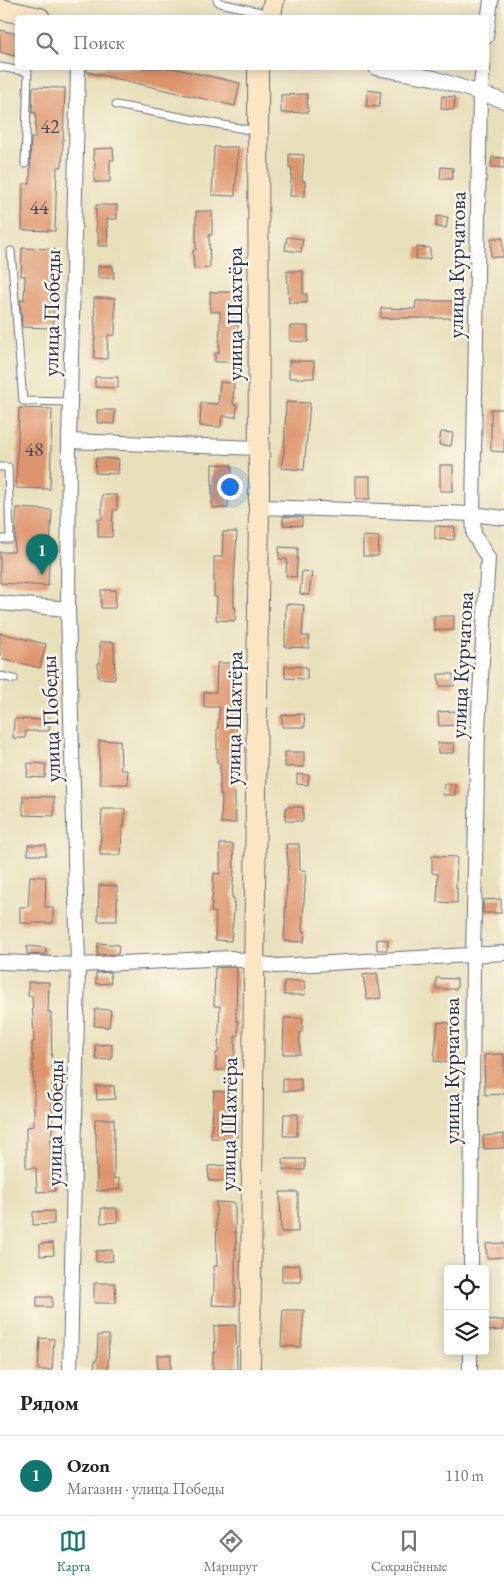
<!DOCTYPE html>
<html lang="ru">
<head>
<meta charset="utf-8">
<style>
	:root { --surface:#fff; --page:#f2f2f2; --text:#222; --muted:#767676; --line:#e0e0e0; --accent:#0f766e }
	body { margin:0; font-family:"EB Garamond",serif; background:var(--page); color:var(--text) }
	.controls { position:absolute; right:15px; bottom:15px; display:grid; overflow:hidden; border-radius:5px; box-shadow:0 2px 12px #0003 }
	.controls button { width:45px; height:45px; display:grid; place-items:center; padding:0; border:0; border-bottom:1px solid var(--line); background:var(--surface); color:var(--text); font:25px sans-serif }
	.you { position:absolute; left:229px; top:486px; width:18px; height:18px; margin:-12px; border:4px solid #fff; border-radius:50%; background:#1a73e8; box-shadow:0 0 0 8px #1a73e833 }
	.badge { display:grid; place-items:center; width:32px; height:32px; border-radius:50%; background:var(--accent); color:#fff; font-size:16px; font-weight:700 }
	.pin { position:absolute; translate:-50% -41px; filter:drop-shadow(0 1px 2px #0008) }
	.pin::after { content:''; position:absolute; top:26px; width:18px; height:15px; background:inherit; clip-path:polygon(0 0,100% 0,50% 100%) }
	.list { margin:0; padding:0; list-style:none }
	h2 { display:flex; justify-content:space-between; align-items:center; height:65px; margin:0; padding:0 20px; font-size:21px }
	h2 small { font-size:16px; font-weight:400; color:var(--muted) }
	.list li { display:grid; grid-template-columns:32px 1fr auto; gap:15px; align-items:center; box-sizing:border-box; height:80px; padding:0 20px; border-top:1px solid var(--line) }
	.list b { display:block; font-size:19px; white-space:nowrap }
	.list p { margin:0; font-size:16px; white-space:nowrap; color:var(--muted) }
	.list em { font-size:16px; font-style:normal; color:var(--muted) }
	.icon { flex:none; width:28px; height:28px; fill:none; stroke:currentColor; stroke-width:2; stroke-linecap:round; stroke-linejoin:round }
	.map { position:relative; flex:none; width:504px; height:1370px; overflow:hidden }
	.search { position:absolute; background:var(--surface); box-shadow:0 2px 12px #0003; left:15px; right:15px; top:15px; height:55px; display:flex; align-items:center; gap:12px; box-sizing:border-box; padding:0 18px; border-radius:5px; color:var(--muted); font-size:19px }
	.sheet { height:145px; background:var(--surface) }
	nav { display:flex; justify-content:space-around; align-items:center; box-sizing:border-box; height:70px; border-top:1px solid var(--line); background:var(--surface); font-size:14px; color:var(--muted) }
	nav a { display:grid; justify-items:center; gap:2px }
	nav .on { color:var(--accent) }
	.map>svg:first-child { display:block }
</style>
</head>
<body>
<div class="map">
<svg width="504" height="1370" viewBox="0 0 504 1370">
	<rect width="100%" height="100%" fill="#fcf5e5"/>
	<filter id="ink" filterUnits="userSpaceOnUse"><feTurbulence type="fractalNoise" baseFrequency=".02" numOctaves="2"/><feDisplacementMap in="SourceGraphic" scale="10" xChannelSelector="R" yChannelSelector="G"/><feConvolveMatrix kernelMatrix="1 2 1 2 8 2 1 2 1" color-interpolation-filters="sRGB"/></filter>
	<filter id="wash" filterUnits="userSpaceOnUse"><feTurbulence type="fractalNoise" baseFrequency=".0096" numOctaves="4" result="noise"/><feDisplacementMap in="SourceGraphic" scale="20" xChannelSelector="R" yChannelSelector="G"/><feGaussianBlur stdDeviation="1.12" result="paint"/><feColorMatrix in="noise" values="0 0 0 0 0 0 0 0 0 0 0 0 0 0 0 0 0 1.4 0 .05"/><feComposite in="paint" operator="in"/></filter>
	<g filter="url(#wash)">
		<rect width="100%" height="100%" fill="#e8e0bb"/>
		<g id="blocks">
			<g fill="#de956d">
				<polygon points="0,30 18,34 18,57 0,52"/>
				<polygon points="87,68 172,68 240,83 235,106 87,72"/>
				<polygon points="33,87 65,88 62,167 57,167 55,231 22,230 23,184 30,184 31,138 35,138 36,113 32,113"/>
				<polygon points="368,90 381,92 379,107 366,106"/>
				<polygon points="307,94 308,112 281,113 281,95"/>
				<polygon points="442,96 455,97 454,110 441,109"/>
				<polygon points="214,147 238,147 235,196 212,195"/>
				<polygon points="113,148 114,160 110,160 110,182 94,182 95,161 94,161 93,149"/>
				<polygon points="289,154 304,155 302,181 305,181 305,196 290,196 292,168 289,168"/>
				<polygon points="492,157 504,158 504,168 491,167"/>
				<polygon points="441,167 453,168 452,179 440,179"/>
				<polygon points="96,205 117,205 117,219 107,219 108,246 98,246 98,232 96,232"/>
				<polygon points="196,211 212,211 212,235 209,235 210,268 194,269 193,250 196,250"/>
				<polygon points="437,216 448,217 446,228 436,227"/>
				<polygon points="287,237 303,239 301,252 285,250"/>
				<rect x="491" y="238" width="12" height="19"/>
				<polygon points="417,247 430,248 430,259 416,259"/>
				<polygon points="22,248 55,249 53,328 22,327 20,300 24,300 25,276 21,276"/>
				<polygon points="98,266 113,266 114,278 98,278"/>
				<polygon points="287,271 303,271 303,294 307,294 307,303 289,303"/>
				<polygon points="210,292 234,292 234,325 238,325 238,338 236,338 237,362 215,362 215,353 219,353 220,312 210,312"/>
				<polygon points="94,298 115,298 115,335 108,335 107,359 94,358 95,335"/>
				<polygon points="416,301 453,301 453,318 381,318 381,308 415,309"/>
				<polygon points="290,326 308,326 308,342 290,341"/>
				<rect x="289" y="361" width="25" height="17"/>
				<polygon points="95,377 118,377 118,388 95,387"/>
				<polygon points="220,382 234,383 233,405 237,405 236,417 222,416 221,427 200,426 201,403 218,404"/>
				<polygon points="286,402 310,403 304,470 281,468 284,451"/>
				<polygon points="19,408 52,409 50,489 16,488"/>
				<polygon points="491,409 504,409 504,452 491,451"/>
				<polygon points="97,410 115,410 114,424 97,423"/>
				<polygon points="441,432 453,433 451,446 439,445"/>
				<polygon points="96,458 119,459 118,474 95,473"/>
				<polygon points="212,464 232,465 232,483 229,483 228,508 212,508"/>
				<rect x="440" y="465" width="13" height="26"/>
				<rect x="356" y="476" width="14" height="23"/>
				<polygon points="102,495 117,495 117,510 113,510 112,537 98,537 98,519 102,519"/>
				<polygon points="17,508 52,510 48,586 0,583 0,552 14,552"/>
				<polygon points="283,517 302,517 302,526 283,525"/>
				<polygon points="435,526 455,527 454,540 435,539"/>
				<polygon points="223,532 237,532 234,583 234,608 236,608 235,621 216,620 217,597 214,597 214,557 222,557"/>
				<polygon points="363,536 379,537 378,556 363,556"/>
				<polygon points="279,547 298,548 296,577 286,576 287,559 279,559"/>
				<polygon points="302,571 312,572 309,595 300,594"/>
				<polygon points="101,590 116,590 115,608 101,608"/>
				<polygon points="286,604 304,605 302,636 309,636 309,648 285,647"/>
				<rect x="434" y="616" width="20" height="14"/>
				<polygon points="0,633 46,644 40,668 0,658"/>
				<polygon points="100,642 114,642 115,679 98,678 98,663 100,663"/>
				<polygon points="217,663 234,663 234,671 236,671 235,722 237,723 234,778 236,823 221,823 222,795 220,795 220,763 217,763 217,731 220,707 204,707 204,692 216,692"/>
				<polygon points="285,666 307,667 307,679 285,678"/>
				<polygon points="438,674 453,674 454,686 439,686"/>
				<polygon points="455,711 456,725 439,726 438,712"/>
				<polygon points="304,714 305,727 282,727 282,715"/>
				<polygon points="14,719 50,720 49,731 26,731 25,738 13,738"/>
				<polygon points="120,740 121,770 127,770 128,784 100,784 99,741"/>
				<rect x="438" y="743" width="16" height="10"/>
				<rect x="285" y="752" width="19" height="15"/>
				<polygon points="28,763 46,764 45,778 27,777"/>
				<polygon points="297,774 309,775 308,785 297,784"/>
				<polygon points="444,784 455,784 455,795 443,795"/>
				<polygon points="23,796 54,797 54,816 23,815"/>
				<polygon points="286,807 303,807 303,821 285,821"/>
				<polygon points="102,809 125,809 124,827 122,827 121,855 100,855"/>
				<polygon points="220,844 233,844 234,870 232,898 234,898 234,912 231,941 215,940 216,912 211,912 214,873 220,874"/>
				<polygon points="286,844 299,844 300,870 306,870 302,931 305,931 304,942 284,941 288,861"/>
				<rect x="28" y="845" width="18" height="10"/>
				<polygon points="432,856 457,857 456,888 457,888 457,903 437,902 438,874 432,873"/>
				<polygon points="30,876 46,877 45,907 53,907 53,923 20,923 20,907 28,907"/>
				<polygon points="99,885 117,886 117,921 98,921"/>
				<polygon points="501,899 501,913 483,913 483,900"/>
				<polygon points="377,939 388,940 387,950 377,950"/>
				<polygon points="98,943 119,945 118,954 97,955"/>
				<polygon points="27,946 46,948 46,955 27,954"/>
				<polygon points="234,967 237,968 236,1020 238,1021 238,1036 235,1036 235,1070 216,1070 216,1053 218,1053 220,1006 214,1006 215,968"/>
				<polygon points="110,972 111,983 96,984 96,973"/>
				<polygon points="377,973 381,998 367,1000 363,975"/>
				<polygon points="436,978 457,979 457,989 436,989"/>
				<polygon points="284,981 304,981 305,995 284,995"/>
				<polygon points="28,982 49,982 48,1012 51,1012 52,1072 55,1072 55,1083 52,1083 52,1140 50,1140 52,1180 55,1180 55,1191 37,1192 36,1168 26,1168 26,1127 34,1126 34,1083 33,1083 33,1055 32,1055 32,1042 34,1042 32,996 28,996"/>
				<polygon points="95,1009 111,1010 109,1027 94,1026"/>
				<polygon points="284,1018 303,1018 302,1032 300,1032 300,1054 283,1054"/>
				<polygon points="438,1022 454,1023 450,1063 434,1061"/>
				<polygon points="112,1044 112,1059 96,1060 95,1045"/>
				<polygon points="504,1054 504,1094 485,1095 484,1055"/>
				<rect x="283" y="1079" width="18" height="12"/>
				<polygon points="96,1086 114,1086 115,1099 97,1100"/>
				<polygon points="214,1091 234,1092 233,1120 236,1120 236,1139 211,1138"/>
				<polygon points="284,1114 298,1114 297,1136 283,1136"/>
				<polygon points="95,1119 114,1119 114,1179 119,1178 120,1189 97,1191 96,1133 95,1133"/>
				<polygon points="504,1134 504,1148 484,1149 483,1136"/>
				<rect x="283" y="1159" width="22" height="11"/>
				<polygon points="234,1165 234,1181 209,1181 208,1166"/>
				<polygon points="280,1192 298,1192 298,1232 281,1232"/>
				<polygon points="216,1202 235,1203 235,1232 236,1232 236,1249 235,1249 235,1306 212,1305 213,1294 214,1294 214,1266 217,1266"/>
				<polygon points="101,1208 117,1208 118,1222 101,1223"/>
				<polygon points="54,1211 54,1224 33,1225 33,1212"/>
				<polygon points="53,1243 54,1255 40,1256 40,1244"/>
				<polygon points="504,1243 504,1257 487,1258 486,1244"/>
				<polygon points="112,1250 113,1261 96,1262 96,1251"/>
				<polygon points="300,1265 301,1282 282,1282 282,1266"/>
				<polygon points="94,1283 115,1283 116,1303 94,1303"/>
				<rect x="37" y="1297" width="15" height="10"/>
				<polygon points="283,1310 304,1310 301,1347 281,1346"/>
				<polygon points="504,1320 504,1330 485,1331 485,1321"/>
				<polygon points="236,1325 237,1370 213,1370 213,1353 215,1353 214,1326"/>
				<polygon points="98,1335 109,1335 108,1370 94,1370 95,1360 97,1360"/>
				<polygon points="40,1338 54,1339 52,1370 38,1370"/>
				<polygon points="157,1355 171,1355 171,1370 158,1370"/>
			</g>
		</g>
	</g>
	<g filter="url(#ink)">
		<use href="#blocks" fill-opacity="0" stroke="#636d7f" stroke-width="1"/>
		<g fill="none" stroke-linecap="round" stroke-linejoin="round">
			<g stroke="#636d7f" stroke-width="9">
				<g id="lane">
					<polyline points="217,0 220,3 270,14"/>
					<polyline points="0,67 28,72 25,164"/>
					<polyline points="116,105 255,131"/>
					<polyline points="11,251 23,401 70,402"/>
					<polyline points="0,467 8,467 10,539 0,539"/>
					<polyline points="0,676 14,679"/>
				</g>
			</g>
			<g stroke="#636d7f" stroke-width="16">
				<g id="street">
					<polyline points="486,37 491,0"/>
					<polyline points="376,68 434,78 504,101"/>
					<polyline points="69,441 258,448"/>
					<polyline points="259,507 473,514 504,518"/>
					<polyline points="0,603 68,609"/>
					<polyline points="0,962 78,965 232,958 253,963 277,966 504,953"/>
					<polyline points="471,1269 473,956 478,728 488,558 474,535 473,514 480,93 483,68"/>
					<polyline points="70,1370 78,965 68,609 69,441 78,68"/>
					<polyline points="470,1370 470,1351"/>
				</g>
			</g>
			<g stroke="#636d7f" stroke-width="22">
				<g id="secondary">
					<polyline points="0,9 40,18"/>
					<polyline points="270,18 274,0"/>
					<polyline points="250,1370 259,507 258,68"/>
				</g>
			</g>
			<use href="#lane" stroke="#fff" stroke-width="7"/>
			<use href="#street" stroke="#fff" stroke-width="14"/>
			<use href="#secondary" stroke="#fbe6c4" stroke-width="20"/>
		</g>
	</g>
	<g text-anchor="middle" stroke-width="5" stroke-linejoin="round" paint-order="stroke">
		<g font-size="20" fill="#4c4862">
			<text x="50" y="133">42</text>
			<text x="39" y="214">44</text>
			<text x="34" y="456">48</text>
		</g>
		<g font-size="22" fill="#1b2f5e" stroke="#fcf5e5">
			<text transform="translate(456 265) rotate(-89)" y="8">улица Курчатова</text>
			<text transform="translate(51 313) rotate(-89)" y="8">улица Победы</text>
			<text transform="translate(234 314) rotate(-90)" y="8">улица Шахтёра</text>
			<text transform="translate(461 665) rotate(-87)" y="8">улица Курчатова</text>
			<text transform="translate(233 718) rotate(-89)" y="8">улица Шахтёра</text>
			<text transform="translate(50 719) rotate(-92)" y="8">улица Победы</text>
			<text transform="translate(451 1071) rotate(-90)" y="8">улица Курчатова</text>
			<text transform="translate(54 1123) rotate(-89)" y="8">улица Победы</text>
			<text transform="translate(228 1124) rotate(-89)" y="8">улица Шахтёра</text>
		</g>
	</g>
</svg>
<div class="controls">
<button><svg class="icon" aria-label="locate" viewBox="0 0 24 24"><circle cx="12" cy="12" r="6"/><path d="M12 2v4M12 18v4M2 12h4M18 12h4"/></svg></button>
<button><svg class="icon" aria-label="layers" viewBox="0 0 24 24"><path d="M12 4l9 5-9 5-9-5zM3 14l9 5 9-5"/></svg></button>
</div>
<div class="you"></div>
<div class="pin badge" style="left:42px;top:575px">1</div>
<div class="search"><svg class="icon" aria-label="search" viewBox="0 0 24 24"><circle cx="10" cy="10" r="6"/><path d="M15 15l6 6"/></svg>Поиск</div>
</div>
<section class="sheet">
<h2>Рядом<small></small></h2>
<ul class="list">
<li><span class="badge">1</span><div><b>Ozon</b><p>Магазин · улица Победы</p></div><em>110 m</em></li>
</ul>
</section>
<nav>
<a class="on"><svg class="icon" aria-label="map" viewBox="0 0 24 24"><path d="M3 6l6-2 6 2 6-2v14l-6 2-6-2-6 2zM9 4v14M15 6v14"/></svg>Карта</a>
<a><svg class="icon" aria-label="directions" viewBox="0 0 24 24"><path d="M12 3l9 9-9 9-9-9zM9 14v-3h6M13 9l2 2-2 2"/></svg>Маршрут</a>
<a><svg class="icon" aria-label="saved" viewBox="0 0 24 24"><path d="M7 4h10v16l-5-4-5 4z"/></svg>Сохранённые</a>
</nav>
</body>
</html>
